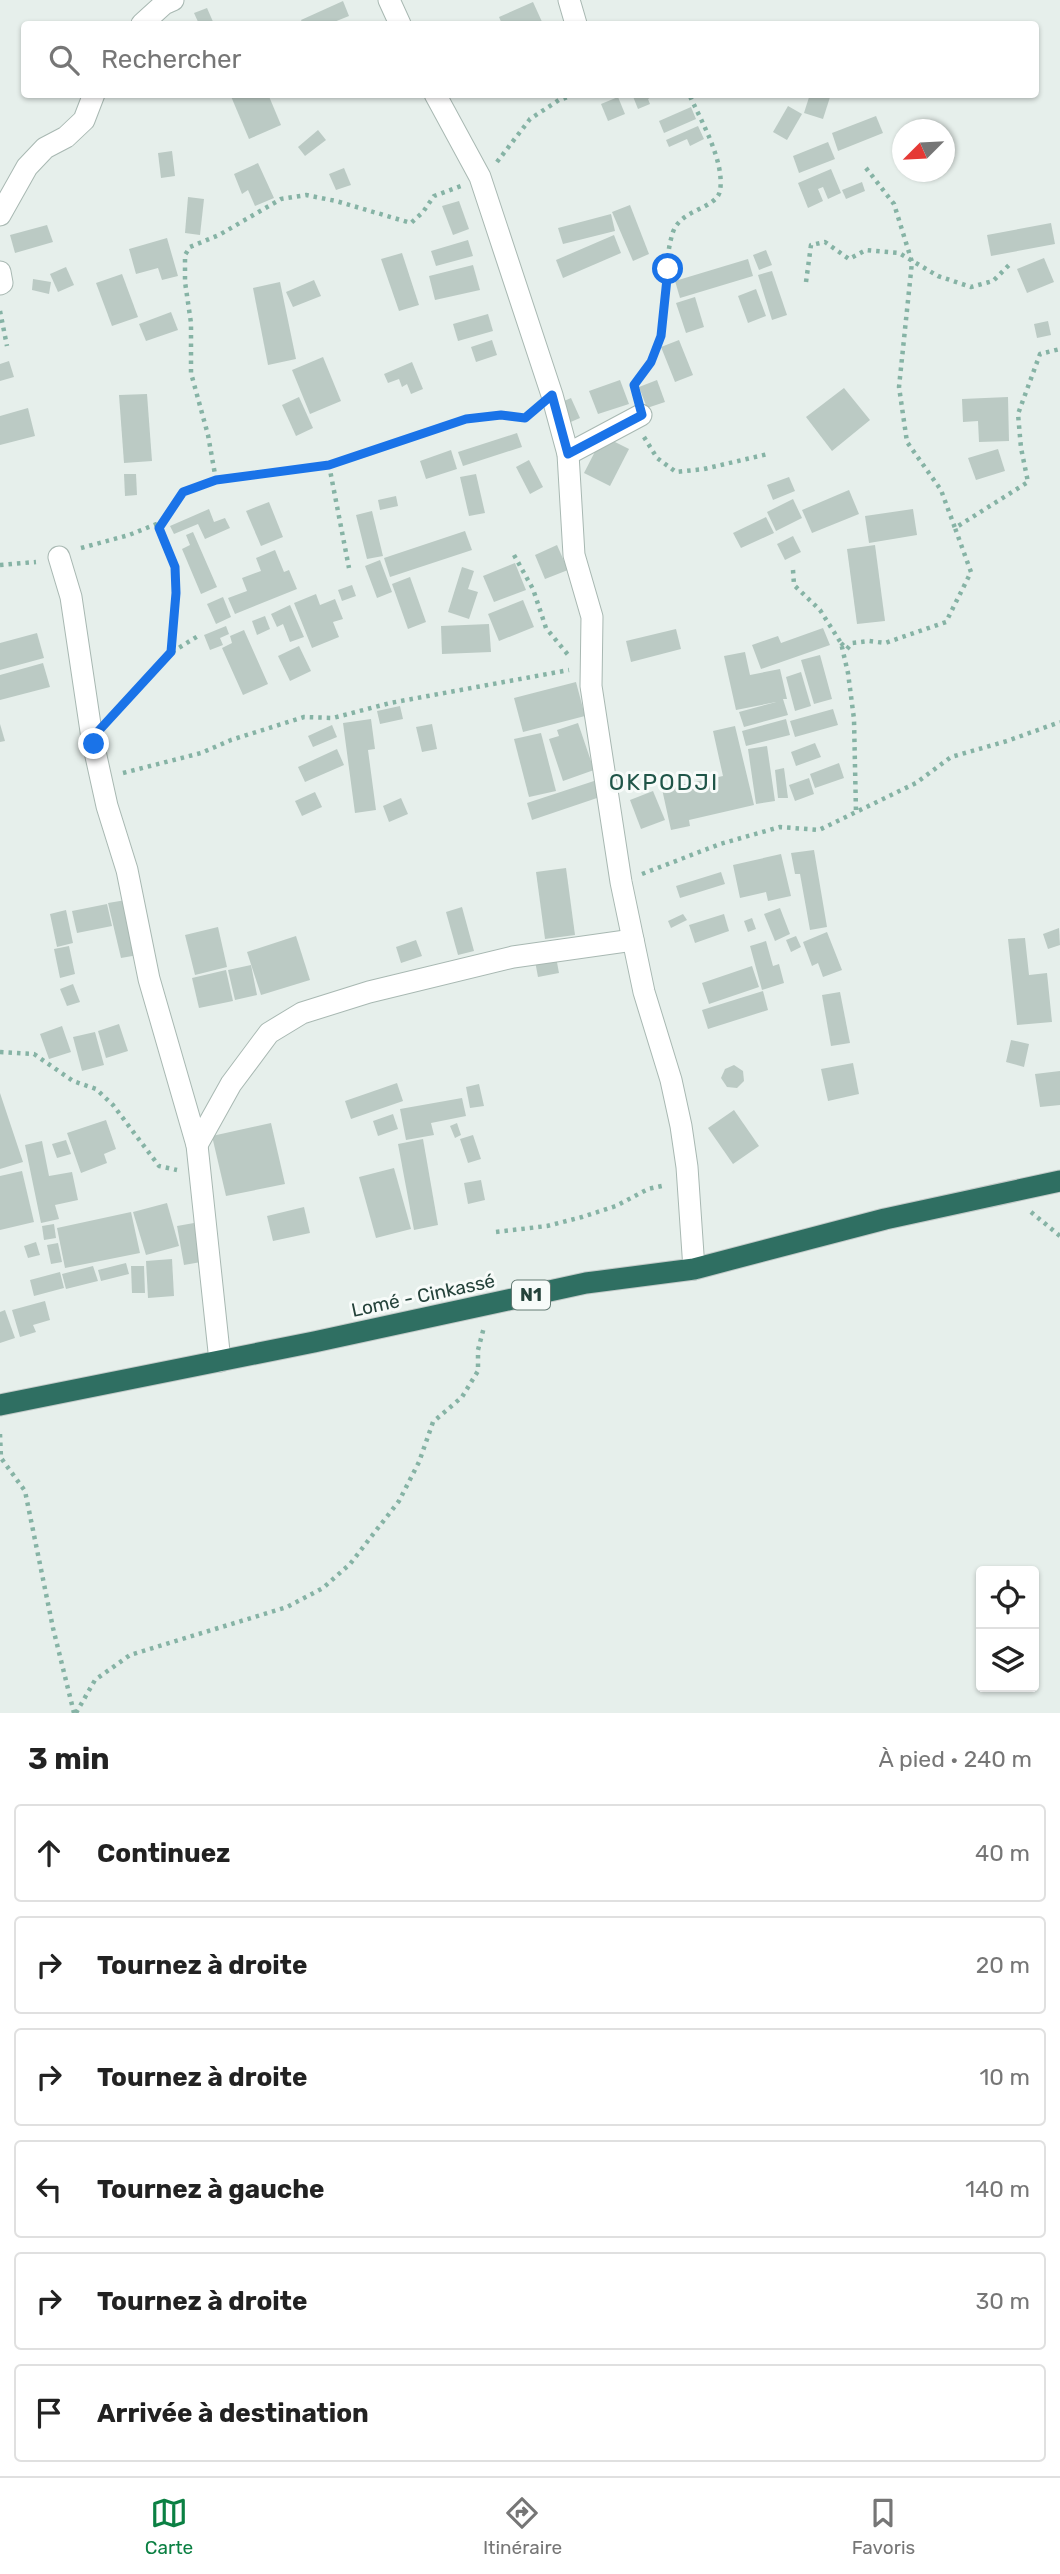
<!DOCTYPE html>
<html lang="fr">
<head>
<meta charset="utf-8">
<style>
	:root { --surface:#fff; --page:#f2f2f2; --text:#222; --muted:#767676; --line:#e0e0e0; --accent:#0b8043 }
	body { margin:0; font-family:Rubik,sans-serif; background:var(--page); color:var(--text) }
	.controls { position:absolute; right:21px; bottom:21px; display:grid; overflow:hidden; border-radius:7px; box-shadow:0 2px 5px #0004 }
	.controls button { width:63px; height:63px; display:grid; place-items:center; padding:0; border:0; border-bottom:2px solid var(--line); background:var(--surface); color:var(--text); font:35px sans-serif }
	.compass { position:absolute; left:892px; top:119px; width:63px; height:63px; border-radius:50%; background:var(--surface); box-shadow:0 2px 5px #0004; rotate:246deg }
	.stop { position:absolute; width:21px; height:21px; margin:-16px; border:5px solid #1a73e8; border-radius:50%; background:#fff }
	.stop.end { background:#1a73e8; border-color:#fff; box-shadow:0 2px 7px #0008 }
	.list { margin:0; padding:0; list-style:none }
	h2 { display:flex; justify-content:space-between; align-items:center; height:91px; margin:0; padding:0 28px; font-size:30px }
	h2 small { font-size:23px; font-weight:400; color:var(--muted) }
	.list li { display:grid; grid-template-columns:46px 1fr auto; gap:21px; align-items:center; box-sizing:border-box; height:98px; margin:0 14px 14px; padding:0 14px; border:2px solid var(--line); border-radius:7px }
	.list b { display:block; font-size:26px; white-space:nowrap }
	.list em { font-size:23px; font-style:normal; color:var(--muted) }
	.icon { flex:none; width:38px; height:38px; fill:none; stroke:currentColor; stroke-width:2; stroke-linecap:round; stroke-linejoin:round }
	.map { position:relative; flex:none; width:1060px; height:1713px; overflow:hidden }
	.search { position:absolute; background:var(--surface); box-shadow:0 2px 5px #0004; left:21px; right:21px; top:21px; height:77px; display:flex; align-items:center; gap:18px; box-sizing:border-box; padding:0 24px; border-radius:7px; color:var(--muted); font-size:26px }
	.sheet { height:763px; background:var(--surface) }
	nav { display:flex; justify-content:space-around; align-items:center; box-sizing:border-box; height:98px; border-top:2px solid var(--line); background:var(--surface); font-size:19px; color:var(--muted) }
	nav a { display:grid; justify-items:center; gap:4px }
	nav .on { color:var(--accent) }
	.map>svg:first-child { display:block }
</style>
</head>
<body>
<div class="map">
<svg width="1060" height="1713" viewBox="0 0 1060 1713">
	<rect width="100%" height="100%" fill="#e6efeb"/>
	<g fill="#bbcac4">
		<polygon points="343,1 349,16 329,24 303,24 301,20"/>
		<polygon points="533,2 543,24 502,24 499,17"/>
		<polygon points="207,8 214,24 199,24 194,13"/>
		<polygon points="230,94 268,94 281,125 249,139"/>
		<polygon points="632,94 657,94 648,99 650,104 638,109"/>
		<polygon points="810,94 831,94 823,119 804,113"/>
		<polygon points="618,97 625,114 608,121 601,104"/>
		<polygon points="788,106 802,114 787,140 773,132"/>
		<polygon points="691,107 696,119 664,133 659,121"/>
		<polygon points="876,116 883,133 838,151 832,133"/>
		<polygon points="698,126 704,139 690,146 687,139 669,147 666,140"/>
		<polygon points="318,130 326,140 305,156 298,147"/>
		<polygon points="828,142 835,159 799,173 793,156"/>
		<polygon points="172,151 175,176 161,178 158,153"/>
		<polygon points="258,163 274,198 255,206 248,190 242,194 234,174"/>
		<polygon points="344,168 351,185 336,190 329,174"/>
		<polygon points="831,169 841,193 828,199 823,187 818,189 823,201 808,208 798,183"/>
		<polygon points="862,182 865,191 846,199 842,190"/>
		<polygon points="188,197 204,199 200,235 185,233"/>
		<polygon points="459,201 469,229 453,235 442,206"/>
		<polygon points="630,205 649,254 633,261 612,212"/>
		<polygon points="611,214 615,231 563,244 558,228"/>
		<polygon points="1051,223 1055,244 991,256 987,235"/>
		<polygon points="47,225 53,242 15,253 10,235"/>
		<polygon points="614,235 621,253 563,278 556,260"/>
		<polygon points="167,238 178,276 162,280 158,268 136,274 129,249"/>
		<polygon points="468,240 473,256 436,266 431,251"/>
		<polygon points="766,250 772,265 759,270 753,255"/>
		<polygon points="402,253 419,305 399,311 381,259"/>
		<polygon points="1044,258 1054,282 1027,293 1017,269"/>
		<polygon points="748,259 753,276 680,298 675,281"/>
		<polygon points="473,265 480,290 435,300 429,276"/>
		<polygon points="66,267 74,285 58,292 50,274"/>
		<polygon points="772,271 787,315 772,320 758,275"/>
		<polygon points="122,274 138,317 112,326 96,283"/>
		<polygon points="33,279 51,282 49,294 32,290"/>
		<polygon points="314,280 321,296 293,307 286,292"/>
		<polygon points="280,282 296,359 268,365 253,288"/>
		<polygon points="756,289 766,316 748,323 738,296"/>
		<polygon points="695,297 704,327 686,333 676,303"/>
		<polygon points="171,312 178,330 146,341 139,324"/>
		<polygon points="488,314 493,331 458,341 453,324"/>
		<polygon points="1048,321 1051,335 1037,338 1034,324"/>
		<polygon points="492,340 497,355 476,362 471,347"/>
		<polygon points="679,340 693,375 675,382 661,347"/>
		<polygon points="323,357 341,401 310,414 292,370"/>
		<polygon points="9,361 14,377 0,381 0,364"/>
		<polygon points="412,362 423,389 411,394 407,384 402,387 399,379 388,383 384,374"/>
		<polygon points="620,380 629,404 598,414 589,391"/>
		<polygon points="657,380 665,402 647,408 639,387"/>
		<polygon points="844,388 870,420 832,451 806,417"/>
		<polygon points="147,394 152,461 124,463 119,395"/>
		<polygon points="299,397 313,428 296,436 282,405"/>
		<polygon points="1008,397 1009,441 979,442 978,421 963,422 962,399"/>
		<polygon points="571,398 580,418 566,424 557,404"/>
		<polygon points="28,408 35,436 0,445 0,416"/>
		<polygon points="517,433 522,447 463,466 458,452"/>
		<polygon points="603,436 629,449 610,486 584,473"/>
		<polygon points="998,449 1005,471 976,480 968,458"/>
		<polygon points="451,450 457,469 426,479 420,461"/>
		<polygon points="529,460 543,487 530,494 516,467"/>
		<polygon points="124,474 136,474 137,495 125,496"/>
		<polygon points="476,474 485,513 469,516 460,477"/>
		<polygon points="789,477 795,491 773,500 767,485"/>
		<polygon points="849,490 859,514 812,533 802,510"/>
		<polygon points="396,496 398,506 380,510 378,500"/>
		<polygon points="793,499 802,518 776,531 767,512"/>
		<polygon points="269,502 283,537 261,546 246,511"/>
		<polygon points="209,509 214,522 225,518 230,528 205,539 198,524 174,534 170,526"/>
		<polygon points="913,509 917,535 869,543 865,516"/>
		<polygon points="372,511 383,556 367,559 356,515"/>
		<polygon points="766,517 774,533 741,548 733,533"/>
		<polygon points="465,531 472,550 390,577 384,558"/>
		<polygon points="193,532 217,587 201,594 182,549 190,545 186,535"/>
		<polygon points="793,536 801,552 785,560 777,544"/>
		<polygon points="557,545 568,570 545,579 535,555"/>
		<polygon points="875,545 885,621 857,624 847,549"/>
		<polygon points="275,550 284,572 289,570 297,589 235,614 228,598 247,591 242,578 261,571 256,558"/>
		<polygon points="380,560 392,592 377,598 365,566"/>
		<polygon points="515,563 526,590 494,602 483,576"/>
		<polygon points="462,567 474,571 468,589 478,592 469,619 448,612"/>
		<polygon points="410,577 426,622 408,629 392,584"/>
		<polygon points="352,585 356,596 342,601 338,590"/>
		<polygon points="316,594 320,605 335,599 343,619 333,622 339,637 312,648 294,603"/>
		<polygon points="223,597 231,617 216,624 207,604"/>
		<polygon points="523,600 534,627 499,641 488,614"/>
		<polygon points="290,605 304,637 290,642 283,624 277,627 271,614"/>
		<polygon points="265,616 270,629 257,635 252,621"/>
		<polygon points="489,624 491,652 442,654 441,626"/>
		<polygon points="226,626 229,634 220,638 223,645 210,650 204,635"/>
		<polygon points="823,628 830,645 761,669 752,645 778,636 781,643"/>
		<polygon points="676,629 681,649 631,662 626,641"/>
		<polygon points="244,630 268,684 243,695 222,648 232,643 230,636"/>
		<polygon points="37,633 44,658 0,670 0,643"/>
		<polygon points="299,646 311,671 290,681 278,656"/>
		<polygon points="745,652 750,675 780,669 787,699 783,699 788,715 744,727 739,712 776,702 736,710 724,656"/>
		<polygon points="820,655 832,699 814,704 801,660"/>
		<polygon points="43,663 50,687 0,700 0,675"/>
		<polygon points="801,672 811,706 795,711 786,677"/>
		<polygon points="576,682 585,716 523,732 514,698"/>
		<polygon points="400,706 403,719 380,724 377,711"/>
		<polygon points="833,709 838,725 795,737 790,721"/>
		<polygon points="371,719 375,749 368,750 376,810 355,813 343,723"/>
		<polygon points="786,719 790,735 746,746 742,731"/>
		<polygon points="578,723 594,770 563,781 549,739 559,736 557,730"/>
		<polygon points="0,724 5,741 0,742"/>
		<polygon points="432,724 437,749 422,752 416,727"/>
		<polygon points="332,725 337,737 313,747 308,736"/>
		<polygon points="735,726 754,805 689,820 690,826 671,830 662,789 723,776 713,731"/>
		<polygon points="541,733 556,791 529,797 514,739"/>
		<polygon points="815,743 821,757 796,766 791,752"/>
		<polygon points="767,746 775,801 756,804 748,749"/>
		<polygon points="337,749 344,765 305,782 298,767"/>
		<polygon points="839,763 844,778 815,788 810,774"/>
		<polygon points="784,768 788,798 778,798 775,770"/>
		<polygon points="809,778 814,794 795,801 789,785"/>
		<polygon points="594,781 600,797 532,820 527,803"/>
		<polygon points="653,791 665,820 641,829 630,800"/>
		<polygon points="315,792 322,807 302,816 295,801"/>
		<polygon points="401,798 408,814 389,822 383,806"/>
		<polygon points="814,850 827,927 810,930 800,874 795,874 791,853"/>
		<polygon points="781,854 791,896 768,901 766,892 740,898 733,865"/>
		<polygon points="566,868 575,935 545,939 536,872"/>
		<polygon points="721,872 725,884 680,898 676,886"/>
		<polygon points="126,900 138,955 121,958 108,903"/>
		<polygon points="107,904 112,926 77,933 72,911"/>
		<polygon points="462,907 474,951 458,955 446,912"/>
		<polygon points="780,908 790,934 775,941 764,914"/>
		<polygon points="66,910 73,943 57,947 50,914"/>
		<polygon points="683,914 687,920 671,928 668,921"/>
		<polygon points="724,914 729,931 695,943 689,925"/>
		<polygon points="752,918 756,929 748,932 744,921"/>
		<polygon points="218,927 227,967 195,975 185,935"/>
		<polygon points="1059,928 1060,945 1048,949 1043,934"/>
		<polygon points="827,932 842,970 823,977 818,963 812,966 803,942"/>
		<polygon points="296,936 310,980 261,995 247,952"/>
		<polygon points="796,936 801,947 791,952 786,940"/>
		<polygon points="1025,938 1029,975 1047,973 1052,1022 1017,1025 1008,939"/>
		<polygon points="416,940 422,956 401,963 396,947"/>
		<polygon points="766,941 773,966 779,964 784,983 762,990 750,946"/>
		<polygon points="69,946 75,974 60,978 54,949"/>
		<polygon points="556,957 559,973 538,977 535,961"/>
		<polygon points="251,965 257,995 235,1000 228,970"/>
		<polygon points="752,966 759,987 709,1004 702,983"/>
		<polygon points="226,970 233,1001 199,1008 192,978"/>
		<polygon points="73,984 80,1002 67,1006 60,989"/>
		<polygon points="763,991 768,1010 708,1029 702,1010"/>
		<polygon points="840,992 850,1043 831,1046 822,995"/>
		<polygon points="119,1024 128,1051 106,1058 98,1031"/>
		<polygon points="62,1026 71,1052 49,1059 40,1034"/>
		<polygon points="95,1032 104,1065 82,1071 73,1037"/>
		<polygon points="1011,1040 1029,1044 1024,1067 1006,1062"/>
		<polygon points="853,1063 859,1094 828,1101 821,1069"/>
		<polygon points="734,1065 743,1071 744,1081 737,1088 727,1087 721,1078 725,1069"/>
		<polygon points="1060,1071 1060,1105 1040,1107 1035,1074"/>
		<polygon points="397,1083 403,1101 351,1119 345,1101"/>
		<polygon points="479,1084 484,1106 470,1108 466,1087"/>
		<polygon points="0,1093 23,1162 0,1169"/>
		<polygon points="462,1098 466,1116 431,1123 434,1135 406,1140 400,1109"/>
		<polygon points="734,1110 759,1146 733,1164 708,1128"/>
		<polygon points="393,1114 398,1129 378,1136 373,1121"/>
		<polygon points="106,1120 116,1149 104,1154 107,1163 81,1173 67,1133"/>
		<polygon points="271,1123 285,1184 226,1196 212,1136"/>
		<polygon points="457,1123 461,1135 455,1138 450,1126"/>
		<polygon points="473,1135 481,1159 468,1163 460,1139"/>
		<polygon points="423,1139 438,1225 414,1230 398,1144"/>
		<polygon points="66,1140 71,1154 57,1158 52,1144"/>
		<polygon points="42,1141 49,1176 72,1172 78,1200 55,1205 59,1219 41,1223 25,1145"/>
		<polygon points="394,1168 411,1229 376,1238 359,1177"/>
		<polygon points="22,1171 34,1222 0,1230 0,1176"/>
		<polygon points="481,1180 485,1200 468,1204 464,1183"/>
		<polygon points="167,1203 179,1246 146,1255 133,1212"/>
		<polygon points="304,1207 310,1233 273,1241 267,1216"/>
		<polygon points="131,1212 140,1253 65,1268 57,1228"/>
		<polygon points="194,1223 201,1262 184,1265 177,1226"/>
		<polygon points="54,1224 56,1238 44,1240 42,1226"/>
		<polygon points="36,1242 40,1255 28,1258 24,1246"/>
		<polygon points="58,1243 62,1262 51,1264 47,1245"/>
		<polygon points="172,1259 174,1296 148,1298 146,1261"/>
		<polygon points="126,1263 129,1274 101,1281 98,1270"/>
		<polygon points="93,1266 98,1281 66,1289 62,1274"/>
		<polygon points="131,1266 144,1266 145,1293 132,1293"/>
		<polygon points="60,1272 64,1288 34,1296 30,1280"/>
		<polygon points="45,1301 50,1320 33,1325 36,1332 20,1337 12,1310"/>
		<polygon points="5,1310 15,1338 0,1343 0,1312"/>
	</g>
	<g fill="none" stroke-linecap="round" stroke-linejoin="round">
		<g stroke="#a8b8b2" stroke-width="23">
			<g id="minor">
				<polyline points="389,0 400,24"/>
				<polyline points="569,0 576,24"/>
				<polyline points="142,24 164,4 173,0"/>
				<polyline points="435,94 480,177 552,395 568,454 574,555 592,617 591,686 621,882 644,992 671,1080 681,1126 687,1167 694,1269"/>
				<polyline points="0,215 27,167 45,148 66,137 84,120 94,94"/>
				<polyline points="0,272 2,283 0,284"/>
				<polyline points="568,454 641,415"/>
				<polyline points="59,557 71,597 92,738 107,806 127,870 149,979 197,1145 220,1361"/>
				<polyline points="197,1145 231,1084 269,1033 302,1013 369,992 513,957 633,940"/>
			</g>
		</g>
		<g stroke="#c2cac8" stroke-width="23">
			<polyline id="highway" points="0,1405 314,1342 586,1283 694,1269 885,1219 1060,1181"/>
		</g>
		<g stroke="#86b3a5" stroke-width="4.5" stroke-dasharray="3.5 5" stroke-linecap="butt">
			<polyline points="497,162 530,119 559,100 577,94"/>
			<polyline points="866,168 894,204 912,262 899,387 907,442 941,490 955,528"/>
			<polyline points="806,282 811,245 825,242 849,259 866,250 899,253 938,276 971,287 993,281 1009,265"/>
			<polyline points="0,311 7,346"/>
			<path d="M636 394 634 385C645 370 655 357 660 339 670 306 662 265 673 232 681 209 716 209 720 191 725 161 701 121 689 94"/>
			<polyline points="644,437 657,458 676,472 704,469 768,454"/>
			<polyline points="329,465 349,568"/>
			<polyline points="216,480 208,435 191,373 191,323 185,282 185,255 190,247 219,235 281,199 306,195 336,201 411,223 423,212 434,196 461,186"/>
			<polyline points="81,548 129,535 164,521 183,492 216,480 329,465 466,419 501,415 525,417 532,411"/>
			<polyline points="514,555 533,589 546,628 569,656"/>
			<polyline points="0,565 36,562"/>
			<polyline points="793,570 794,585 820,610 841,643 848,673 854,719 856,813"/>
			<polyline points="841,643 847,649 852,643 869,641 885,643 946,622 971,572 955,528 1028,482 1021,448 1018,414 1040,354 1060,349"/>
			<polyline points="172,652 198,636"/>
			<polyline points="112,716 171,652 176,593 175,567 159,528 163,521"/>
			<polyline points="123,773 201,753 231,740 304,717 333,718 390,703 569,670"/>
			<polyline points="642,874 720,844 780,827 819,830 916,783 951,757 1007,741 1060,722"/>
			<polyline points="0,1052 34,1054 73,1081 96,1089 113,1105 159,1166 177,1170"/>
			<polyline points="1031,1212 1060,1236"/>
			<polyline points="496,1232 547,1226 582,1217 616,1206 648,1189 666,1185"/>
			<polyline points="0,1434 1,1458 25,1491 53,1628 74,1713"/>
			<polyline points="76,1713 95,1680 130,1655 287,1607 323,1588 350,1564 399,1501 419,1462 433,1422 462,1397 478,1371 478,1350 484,1327"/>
		</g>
		<use href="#minor" stroke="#fff" stroke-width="21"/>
		<use href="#highway" stroke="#2f6f62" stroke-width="21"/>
	</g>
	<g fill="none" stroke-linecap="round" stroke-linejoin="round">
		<polyline stroke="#1a73e8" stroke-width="9" points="94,744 92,738 171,652 176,593 175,567 159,528 183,492 216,480 329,465 466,419 501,415 525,418 552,395 568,454 642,415 634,385 651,362 661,336 668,269"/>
	</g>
	<g text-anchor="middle" stroke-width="6" stroke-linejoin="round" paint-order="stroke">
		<rect fill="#f7fbf9" stroke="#637a73" stroke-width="2" x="512" y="1280.5" width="38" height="29" rx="5"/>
		<g font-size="18" font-weight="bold" fill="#24423a">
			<text x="531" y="1301">N1</text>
		</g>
		<g font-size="19" fill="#24423a" stroke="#f7fbf9">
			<text transform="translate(423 1295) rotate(-12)" y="7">Lomé - Cinkassé</text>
		</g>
		<g font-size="23" letter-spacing="2" fill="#1f5548" stroke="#f7fbf9">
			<text x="664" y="790">OKPODJI</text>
		</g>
	</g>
</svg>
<div class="controls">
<button><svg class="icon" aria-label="locate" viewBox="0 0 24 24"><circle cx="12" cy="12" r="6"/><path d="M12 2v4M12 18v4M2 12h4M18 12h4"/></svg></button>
<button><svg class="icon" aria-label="layers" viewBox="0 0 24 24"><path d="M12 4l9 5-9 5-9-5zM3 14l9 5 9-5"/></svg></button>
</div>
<svg class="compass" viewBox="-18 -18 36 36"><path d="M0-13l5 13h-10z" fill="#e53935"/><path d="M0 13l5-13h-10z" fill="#767676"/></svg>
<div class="stop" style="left:668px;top:269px"></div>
<div class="stop end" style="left:94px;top:744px"></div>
<div class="search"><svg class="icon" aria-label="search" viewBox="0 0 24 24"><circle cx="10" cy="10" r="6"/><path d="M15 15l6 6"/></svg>Rechercher</div>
</div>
<section class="sheet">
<h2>3 min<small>À pied · 240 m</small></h2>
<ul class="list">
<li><svg class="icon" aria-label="ahead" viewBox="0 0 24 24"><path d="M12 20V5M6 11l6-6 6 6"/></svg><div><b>Continuez</b></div><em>40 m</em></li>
<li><svg class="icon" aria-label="right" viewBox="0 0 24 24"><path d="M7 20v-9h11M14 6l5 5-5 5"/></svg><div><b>Tournez à droite</b></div><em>20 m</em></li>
<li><svg class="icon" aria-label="right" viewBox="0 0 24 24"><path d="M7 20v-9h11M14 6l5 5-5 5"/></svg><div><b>Tournez à droite</b></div><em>10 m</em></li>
<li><svg class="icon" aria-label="left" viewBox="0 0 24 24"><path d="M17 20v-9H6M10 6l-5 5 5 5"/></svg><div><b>Tournez à gauche</b></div><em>140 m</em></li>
<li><svg class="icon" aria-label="right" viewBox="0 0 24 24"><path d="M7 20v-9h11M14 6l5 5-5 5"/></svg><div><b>Tournez à droite</b></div><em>30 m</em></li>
<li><svg class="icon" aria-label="arrive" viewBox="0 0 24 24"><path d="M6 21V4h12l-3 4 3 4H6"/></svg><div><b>Arrivée à destination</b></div></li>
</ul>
</section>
<nav>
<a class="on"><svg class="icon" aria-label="map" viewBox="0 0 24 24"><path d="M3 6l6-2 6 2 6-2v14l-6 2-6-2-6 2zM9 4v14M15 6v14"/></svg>Carte</a>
<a><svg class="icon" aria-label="directions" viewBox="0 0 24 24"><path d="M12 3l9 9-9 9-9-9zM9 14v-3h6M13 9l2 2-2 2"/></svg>Itinéraire</a>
<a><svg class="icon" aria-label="saved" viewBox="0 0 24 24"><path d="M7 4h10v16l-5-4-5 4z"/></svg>Favoris</a>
</nav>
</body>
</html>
